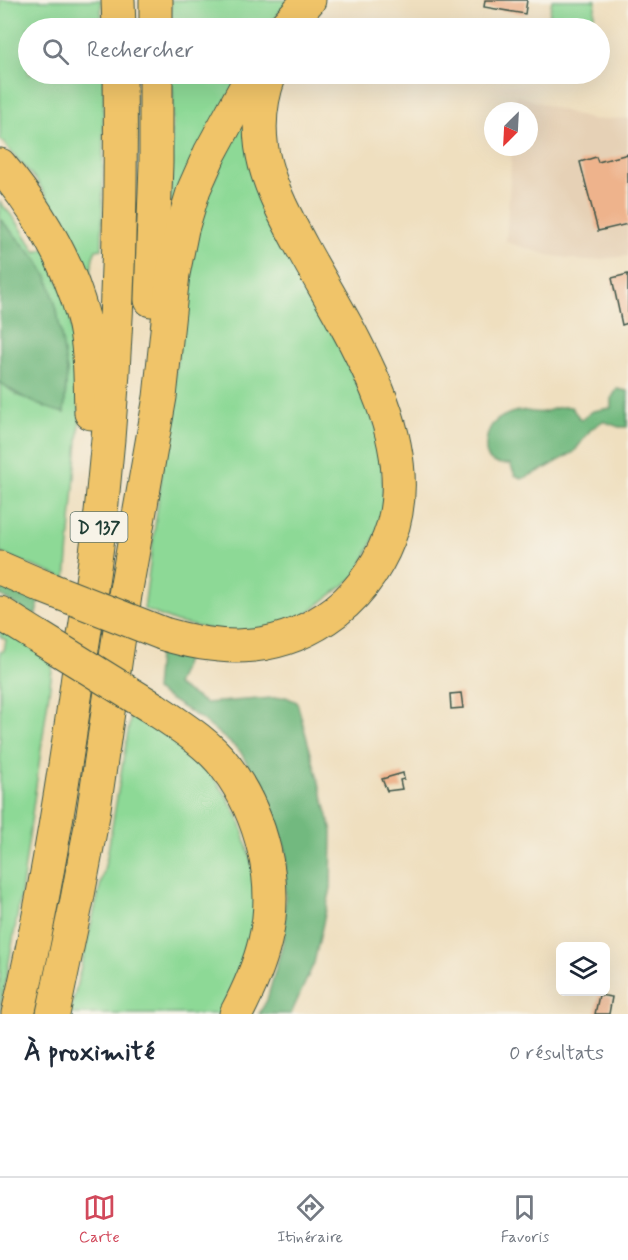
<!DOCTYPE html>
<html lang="fr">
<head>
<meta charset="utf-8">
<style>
	:root { --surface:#fff; --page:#f2f2f3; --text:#1f2937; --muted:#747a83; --line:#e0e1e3; --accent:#d1495b }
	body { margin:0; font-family:Mynerve,sans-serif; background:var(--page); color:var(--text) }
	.controls { position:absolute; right:18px; bottom:18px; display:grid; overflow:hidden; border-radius:9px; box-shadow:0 6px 24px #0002 }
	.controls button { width:54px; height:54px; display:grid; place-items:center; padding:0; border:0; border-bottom:2px solid var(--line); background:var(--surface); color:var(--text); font:30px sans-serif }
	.compass { position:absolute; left:484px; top:102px; width:54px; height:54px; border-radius:50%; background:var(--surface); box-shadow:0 6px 24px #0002; rotate:204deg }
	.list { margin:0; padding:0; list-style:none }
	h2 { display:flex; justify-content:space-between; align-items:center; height:78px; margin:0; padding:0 24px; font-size:26px }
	h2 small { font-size:20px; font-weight:400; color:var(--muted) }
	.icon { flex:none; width:33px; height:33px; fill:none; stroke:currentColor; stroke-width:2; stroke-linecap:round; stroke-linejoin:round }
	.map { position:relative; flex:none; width:628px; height:1014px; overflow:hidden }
	.search { position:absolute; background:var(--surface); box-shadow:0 6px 24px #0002; left:18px; right:18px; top:18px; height:66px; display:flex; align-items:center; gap:15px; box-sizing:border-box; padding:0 21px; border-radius:33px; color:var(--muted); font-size:22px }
	.sheet { height:162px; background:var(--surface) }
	nav { display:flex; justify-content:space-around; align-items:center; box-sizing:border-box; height:84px; border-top:2px solid var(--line); background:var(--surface); font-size:16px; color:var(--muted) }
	nav a { display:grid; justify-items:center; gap:3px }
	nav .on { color:var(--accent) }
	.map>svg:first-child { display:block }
</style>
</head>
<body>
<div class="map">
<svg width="628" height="1014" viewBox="0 0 628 1014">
	<rect width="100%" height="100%" fill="#f7f3e8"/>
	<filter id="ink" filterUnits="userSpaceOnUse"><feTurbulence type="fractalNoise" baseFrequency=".0167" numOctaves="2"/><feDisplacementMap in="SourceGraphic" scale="12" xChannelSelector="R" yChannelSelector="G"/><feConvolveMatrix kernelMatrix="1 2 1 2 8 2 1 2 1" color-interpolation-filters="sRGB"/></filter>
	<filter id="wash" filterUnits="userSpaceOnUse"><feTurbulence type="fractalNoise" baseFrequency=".008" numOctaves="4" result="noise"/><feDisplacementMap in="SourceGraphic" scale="24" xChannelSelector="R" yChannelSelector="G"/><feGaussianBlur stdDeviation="1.35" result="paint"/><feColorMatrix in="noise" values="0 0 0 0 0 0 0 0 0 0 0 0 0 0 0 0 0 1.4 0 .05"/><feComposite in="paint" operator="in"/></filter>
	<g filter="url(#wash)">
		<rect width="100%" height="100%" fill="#efdfbf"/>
		<polygon fill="#e6d1b6" points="516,95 592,120 628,118 628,256 585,261 548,255 506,242 512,147 529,147 529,111 515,111"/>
		<g fill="#8dd996" stroke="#568b65" stroke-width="1.5">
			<polygon points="0,0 101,0 102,28 28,28 28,74 104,74 102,249 96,250 93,257 90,281 70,234 37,181 0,139"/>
			<polygon points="171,0 289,0 268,28 171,28"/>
			<polygon points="552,0 596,0 592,28 548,23"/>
			<polygon points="169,74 244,74 169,241 173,93"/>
			<polygon points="246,107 292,243 381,436 384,518 356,576 294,623 233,634 176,622 144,609 195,223"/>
			<polygon points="0,202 17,222 36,252 47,248 70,313 80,418 66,579 0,553 0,382 17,395 64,413 67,371 38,261 0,219"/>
			<polygon points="0,624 53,663 21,894 0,1014 0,652 4,651 6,640 0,636"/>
			<polygon points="131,714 165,732 207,769 226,795 240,821 256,879 254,941 224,1014 70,1014 107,857"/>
		</g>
		<g fill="#72b97f" stroke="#487b5a" stroke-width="1.5">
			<path d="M0 219 38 261 48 278 57 310 67 371 64 413C40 407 20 397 0 382Z"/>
			<path d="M617 389 628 391 627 427H619L603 421 591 429 574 452 546 468 522 479 515 475 510 464C503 464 497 465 491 461 482 454 486 429 495 422 500 417 513 411 521 411 528 410 536 414 544 412 556 409 557 406 571 407L581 420 593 411 611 408V399Z"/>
			<polygon points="0,579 39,602 36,614 30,614 0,595"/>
			<polygon points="159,645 187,658 176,685 205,703 286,697 297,702 332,831 331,888 314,963 291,1014 259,1014 267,1000 284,939 286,851 263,792 240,751 200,718 155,690"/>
		</g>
		<g id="blocks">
			<g fill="#eeb38c">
				<polygon points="485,0 527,0 525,14 484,7"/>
				<polygon points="628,154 628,224 598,231 580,162 596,157 598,162"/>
				<polygon points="628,274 628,323 622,325 612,278"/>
				<polygon points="461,693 463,708 451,709 450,694"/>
				<polygon points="403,773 404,779 400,780 402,789 387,791 382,779"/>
				<polygon points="599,995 612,997 609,1014 595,1014"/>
			</g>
		</g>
	</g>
	<g filter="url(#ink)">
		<use href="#blocks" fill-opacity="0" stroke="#3e5549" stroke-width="1.5"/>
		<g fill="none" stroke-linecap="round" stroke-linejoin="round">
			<g stroke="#3e5549" stroke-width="35">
				<g id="highway">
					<polyline points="118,0 119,28"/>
					<polyline points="156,0 156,28"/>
					<polyline points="284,28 309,0"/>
					<path d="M0 165C37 209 68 261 83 317 91 348 90 381 91 413"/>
					<polyline points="151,300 156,164 156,74"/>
					<polyline points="0,568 44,587"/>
					<polyline points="0,613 37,636"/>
					<path d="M164 634C227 653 282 652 336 611 363 590 383 559 393 526 419 432 346 328 303 249 271 190 245 141 270 74"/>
					<path d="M155 709C180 726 208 743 226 767 262 815 279 883 265 941 259 967 248 991 236 1014"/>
					<path d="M18 1014C45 898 64 780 80 662 88 609 97 555 102 502 117 360 122 216 120 74"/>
					<polyline points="53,1014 77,900 93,815 125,595 160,397 173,274 182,229 194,189 210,153 253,74"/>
				</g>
			</g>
			<use href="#highway" stroke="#f0c469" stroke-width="33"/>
			<g stroke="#3e5549" stroke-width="35" stroke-linecap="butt">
				<g id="highway-bridge">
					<polyline points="44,587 164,634"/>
					<polyline points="37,636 155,709"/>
				</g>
			</g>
			<use href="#highway-bridge" stroke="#f0c469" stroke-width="33"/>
		</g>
	</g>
	<g text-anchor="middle" stroke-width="5" stroke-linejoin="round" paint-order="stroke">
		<rect fill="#f7f3e8" stroke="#60746a" stroke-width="1.5" x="70.5" y="512" width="57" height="30" rx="4.5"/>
		<g font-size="18" font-weight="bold" fill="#1f3d34">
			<text x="99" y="533">D 137</text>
		</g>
	</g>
</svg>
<div class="controls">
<button><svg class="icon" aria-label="layers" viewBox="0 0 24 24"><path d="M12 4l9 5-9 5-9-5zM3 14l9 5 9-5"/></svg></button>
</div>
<svg class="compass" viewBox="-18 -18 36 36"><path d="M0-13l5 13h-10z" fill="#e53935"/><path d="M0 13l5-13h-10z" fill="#747a83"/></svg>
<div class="search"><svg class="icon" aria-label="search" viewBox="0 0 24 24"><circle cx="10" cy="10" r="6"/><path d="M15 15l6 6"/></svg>Rechercher</div>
</div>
<section class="sheet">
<h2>À proximité<small>0 résultats</small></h2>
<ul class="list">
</ul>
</section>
<nav>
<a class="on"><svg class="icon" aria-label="map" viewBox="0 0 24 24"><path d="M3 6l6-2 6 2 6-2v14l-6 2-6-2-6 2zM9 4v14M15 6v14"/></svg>Carte</a>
<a><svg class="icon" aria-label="directions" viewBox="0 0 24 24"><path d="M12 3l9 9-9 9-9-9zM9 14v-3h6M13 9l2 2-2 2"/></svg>Itinéraire</a>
<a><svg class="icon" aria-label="saved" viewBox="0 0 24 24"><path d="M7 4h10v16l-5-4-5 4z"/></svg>Favoris</a>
</nav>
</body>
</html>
